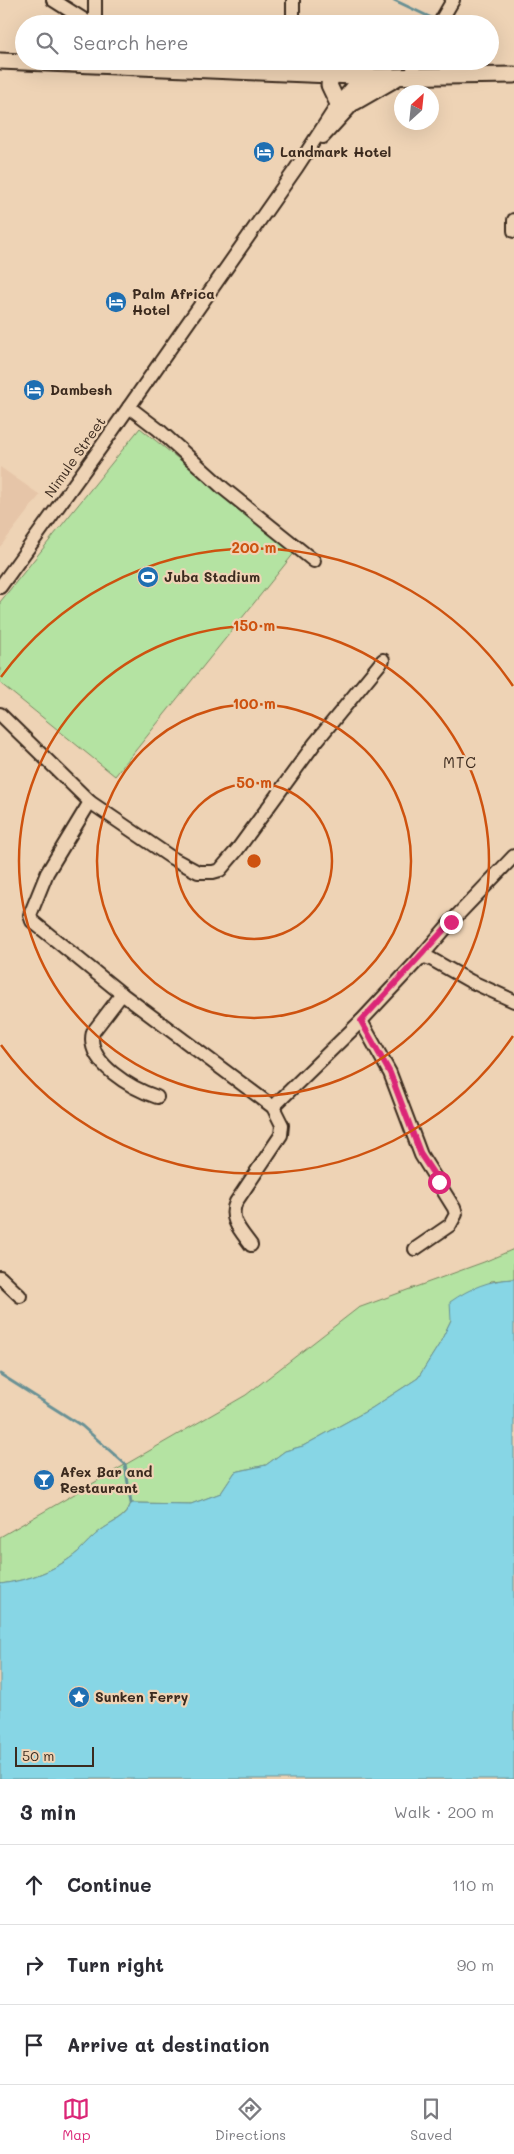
<!DOCTYPE html>
<html lang="en">
<head>
<meta charset="utf-8">
<style>
	:root { --surface:#fff; --page:#f7f7f7; --text:#2b2b33; --muted:#7c7c81; --line:#e1e1e2; --accent:#db2777 }
	body { margin:0; font-family:Mali,sans-serif; background:var(--page); color:var(--text) }
	.compass { position:absolute; left:394px; top:85px; width:45px; height:45px; border-radius:50%; background:var(--surface); box-shadow:0 5px 20px #0002; rotate:27deg }
	.scale { position:absolute; left:15px; bottom:12px; width:79px; box-sizing:border-box; padding-left:5px; border:2px solid #3b2a1e; border-top:0; font-size:14px; line-height:18px; white-space:nowrap; color:#3b2a1e; -webkit-text-stroke:4px #eed3b5; paint-order:stroke }
	.stop { position:absolute; width:15px; height:15px; margin:-11px; border:4px solid #db2777; border-radius:50%; background:#fff }
	.stop.end { background:#db2777; border-color:#fff; box-shadow:0 1px 5px #0008 }
	.list { margin:0; padding:0; list-style:none }
	h2 { display:flex; justify-content:space-between; align-items:center; height:65px; margin:0; padding:0 20px; font-size:21px }
	h2 small { font-size:16px; font-weight:400; color:var(--muted) }
	.list li { display:grid; grid-template-columns:32px 1fr auto; gap:15px; align-items:center; box-sizing:border-box; height:80px; padding:0 20px; border-top:1px solid var(--line) }
	.list b { display:block; font-size:19px; white-space:nowrap }
	.list em { font-size:16px; font-style:normal; color:var(--muted) }
	.icon { flex:none; width:28px; height:28px; fill:none; stroke:currentColor; stroke-width:2; stroke-linecap:round; stroke-linejoin:round }
	.map { position:relative; flex:none; width:514px; height:1779px; overflow:hidden }
	.search { position:absolute; background:var(--surface); box-shadow:0 5px 20px #0002; left:15px; right:15px; top:15px; height:55px; display:flex; align-items:center; gap:12px; box-sizing:border-box; padding:0 18px; border-radius:28px; color:var(--muted); font-size:19px }
	.sheet { height:305px; background:var(--surface) }
	nav { display:flex; justify-content:space-around; align-items:center; box-sizing:border-box; height:70px; border-top:1px solid var(--line); background:var(--surface); font-size:14px; color:var(--muted) }
	nav a { display:grid; justify-items:center; gap:2px }
	nav .on { color:var(--accent) }
	.map>svg:first-child { display:block }
</style>
</head>
<body>
<div class="map">
<svg width="514" height="1779" viewBox="0 0 514 1779">
	<rect width="100%" height="100%" fill="#eed3b5"/>
	<filter id="ink" filterUnits="userSpaceOnUse"><feTurbulence type="fractalNoise" baseFrequency=".02" numOctaves="2"/><feDisplacementMap in="SourceGraphic" scale="10" xChannelSelector="R" yChannelSelector="G"/><feConvolveMatrix kernelMatrix="1 2 1 2 8 2 1 2 1" color-interpolation-filters="sRGB"/></filter>
	<g filter="url(#ink)">
		<polygon fill="#e6c5a8" points="0,467 40,495 0,547"/>
		<g fill="#b4e3a2" stroke="#788660">
			<polygon points="140,428 295,552 115,776 0,683 0,602"/>
			<path d="M514 1249V1279L491 1281 451 1320 440 1343 418 1378 372 1408 303 1446 285 1451 266 1465 235 1472 221 1493 191 1504 131 1503C125 1519 113 1521 100 1531 92 1537 85 1545 78 1552 55 1571 29 1580 0 1584V1537L246 1395 358 1308 484 1262Z"/>
		</g>
		<path fill="#87d6e5" stroke="#699195" d="M514 1279V1779H0V1584C29 1580 55 1571 78 1552 85 1545 92 1537 100 1531 113 1521 126 1519 131 1503L191 1504 221 1493 235 1472 266 1465 285 1451 303 1446 372 1408 418 1378 440 1343 451 1320 450 1302C470 1288 489 1280 514 1279Z"/>
		<g fill="none" stroke-linecap="round" stroke-linejoin="round">
			<g stroke="#699195" stroke-width="3">
				<polyline points="394,0 438,21"/>
				<polyline points="430,61 428,67 452,69"/>
				<polyline points="0,1374 82,1426 125,1464 131,1503"/>
			</g>
			<g stroke="#3b2a1e" stroke-width="16">
				<g id="minor">
					<polyline points="53,0 91,24"/>
					<polyline points="293,0 293,24"/>
					<polyline points="95,24 95,0"/>
					<polyline points="439,24 453,0"/>
					<polyline points="411,76 416,61"/>
					<polyline points="323,137 355,102 363,88 377,77"/>
					<polyline points="514,220 514,231"/>
					<polyline points="129,407 159,430 223,488 314,561"/>
					<polyline points="0,587 101,447 297,167 338,104 362,76"/>
					<polyline points="0,714 90,802 172,858 198,872 213,872 220,870 237,850 315,743 383,660"/>
					<polyline points="90,802 47,873 30,915 32,921 122,994 273,1107 361,1021 419,959 425,957 431,959 470,981 514,1001"/>
					<polyline points="419,959 451,922 514,856"/>
					<path d="M122 994 93 1032C85 1063 133 1089 157 1097"/>
					<polyline points="361,1021 390,1073 421,1155 454,1208 456,1214 450,1225 415,1249"/>
					<path d="M251 1245C241 1231 228 1219 236 1202L281 1135 282 1125 273 1107"/>
					<polyline points="0,1277 20,1296"/>
				</g>
			</g>
			<g stroke="#3b2a1e" stroke-width="19">
				<g id="tertiary">
					<polyline points="0,61 377,77 514,75"/>
					<polyline points="332,75 329,85 338,104"/>
					<polyline points="355,102 395,79"/>
				</g>
			</g>
			<use href="#minor" stroke="#eed3b5" stroke-width="12"/>
			<use href="#tertiary" stroke="#eed3b5" stroke-width="15"/>
		</g>
	</g>
	<g fill="none" stroke-linecap="round" stroke-linejoin="round" filter="url(#ink)">
		<polyline stroke="#db2777" stroke-width="6" points="439,1182 421,1155 390,1073 361,1021 451,922"/>
	</g>
	<g fill="none" stroke="#ce520f" stroke-width="2.5">
		<circle cx="254" cy="861" r="78"/>
		<circle cx="254" cy="861" r="157"/>
		<circle cx="254" cy="861" r="235"/>
		<path d="M513 1036A313 313 0 0 1 1 1045M1 677A313 313 0 0 1 513 686"/>
	</g>
	<defs>
		<g id="hotel-disc" transform="scale(1.125)"><circle r="9.5" fill="#1f6fb2" stroke="#eed3b5"/><path d="M-6-4.5h1.5V1H6V5H4.5V3h-9V5H-6ZM-4 0a1.8 1.8 0 1 1 3.6 0ZM.5 0V-2.5h3Q6-2.5 6 0Z" fill="#fff"/></g>
		<g id="stadium-disc" transform="scale(1.125)"><circle r="9.5" fill="#1f6fb2" stroke="#eed3b5"/><path d="M0-5a6.5 5 0 1 0 0 10a6.5 5 0 1 0 0-10ZM-3.5-1.8h7v3.6h-7Z" fill="#fff"/></g>
		<g id="bar-disc" transform="scale(1.125)"><circle r="9.5" fill="#1f6fb2" stroke="#eed3b5"/><path d="M-6-5H6L.8 .8V4.5H3.5V6h-7V4.5H-.8V.8Z" fill="#fff"/></g>
		<g id="sight-disc" transform="scale(1.125)"><circle r="9.5" fill="#1f6fb2" stroke="#eed3b5"/><path d="M0-6L1.8-2.2L6-1.7L2.9 1.2L3.7 5.4L0 3.3L-3.7 5.4L-2.9 1.2L-6-1.7L-1.8-2.2Z" fill="#fff"/></g>
	</defs>
	<g fill-rule="evenodd">
		<use href="#hotel-disc" x="264" y="152"/>
		<use href="#hotel-disc" x="116" y="302"/>
		<use href="#hotel-disc" x="34" y="390"/>
		<use href="#stadium-disc" x="148" y="577"/>
		<use href="#bar-disc" x="44" y="1480"/>
		<use href="#sight-disc" x="79" y="1697"/>
	</g>
	<g text-anchor="middle" stroke-width="4.5" stroke-linejoin="round" paint-order="stroke">
		<g font-size="14" font-weight="bold" fill="#3b2a1e" stroke="#eed3b5" text-anchor="start">
			<text x="280" y="157">Landmark Hotel</text>
			<text x="132" y="299">Palm Africa<tspan x="132" dy="16">Hotel</tspan></text>
			<text x="50" y="395">Dambesh</text>
			<text x="164" y="582">Juba Stadium</text>
			<text x="60" y="1477">Afex Bar and<tspan x="60" dy="16">Restaurant</tspan></text>
			<text x="95" y="1702">Sunken Ferry</text>
		</g>
		<g font-size="14" fill="#3b2a1e" stroke="#eed3b5">
			<text transform="translate(75 457) rotate(-55)" y="5">Nimule Street</text>
		</g>
		<g font-size="15" letter-spacing="1" fill="#3b2a1e" stroke="#eed3b5">
			<text x="460" y="768">MTC</text>
		</g>
	</g>
	<circle cx="254" cy="861" r="8" fill="#ce520f" stroke="#eed3b5" stroke-width="2.5"/>
	<g font-size="15" text-anchor="middle" font-weight="bold" fill="#ce520f" stroke="#eed3b5" stroke-width="4.5" stroke-linejoin="round" paint-order="stroke">
		<text x="254" y="553">200 m</text>
		<text x="254" y="631">150 m</text>
		<text x="254" y="709">100 m</text>
		<text x="254" y="788">50 m</text>
	</g>
</svg>
<svg class="compass" viewBox="-18 -18 36 36"><path d="M0-13l5 13h-10z" fill="#e53935"/><path d="M0 13l5-13h-10z" fill="#7c7c81"/></svg>
<div class="scale">50 m</div>
<div class="stop" style="left:439px;top:1182px"></div>
<div class="stop end" style="left:451px;top:922px"></div>
<div class="search"><svg class="icon" aria-label="search" viewBox="0 0 24 24"><circle cx="10" cy="10" r="6"/><path d="M15 15l6 6"/></svg>Search here</div>
</div>
<section class="sheet">
<h2>3 min<small>Walk · 200 m</small></h2>
<ul class="list">
<li><svg class="icon" aria-label="ahead" viewBox="0 0 24 24"><path d="M12 20V5M6 11l6-6 6 6"/></svg><div><b>Continue</b></div><em>110 m</em></li>
<li><svg class="icon" aria-label="right" viewBox="0 0 24 24"><path d="M7 20v-9h11M14 6l5 5-5 5"/></svg><div><b>Turn right</b></div><em>90 m</em></li>
<li><svg class="icon" aria-label="arrive" viewBox="0 0 24 24"><path d="M6 21V4h12l-3 4 3 4H6"/></svg><div><b>Arrive at destination</b></div></li>
</ul>
</section>
<nav>
<a class="on"><svg class="icon" aria-label="map" viewBox="0 0 24 24"><path d="M3 6l6-2 6 2 6-2v14l-6 2-6-2-6 2zM9 4v14M15 6v14"/></svg>Map</a>
<a><svg class="icon" aria-label="directions" viewBox="0 0 24 24"><path d="M12 3l9 9-9 9-9-9zM9 14v-3h6M13 9l2 2-2 2"/></svg>Directions</a>
<a><svg class="icon" aria-label="saved" viewBox="0 0 24 24"><path d="M7 4h10v16l-5-4-5 4z"/></svg>Saved</a>
</nav>
</body>
</html>
